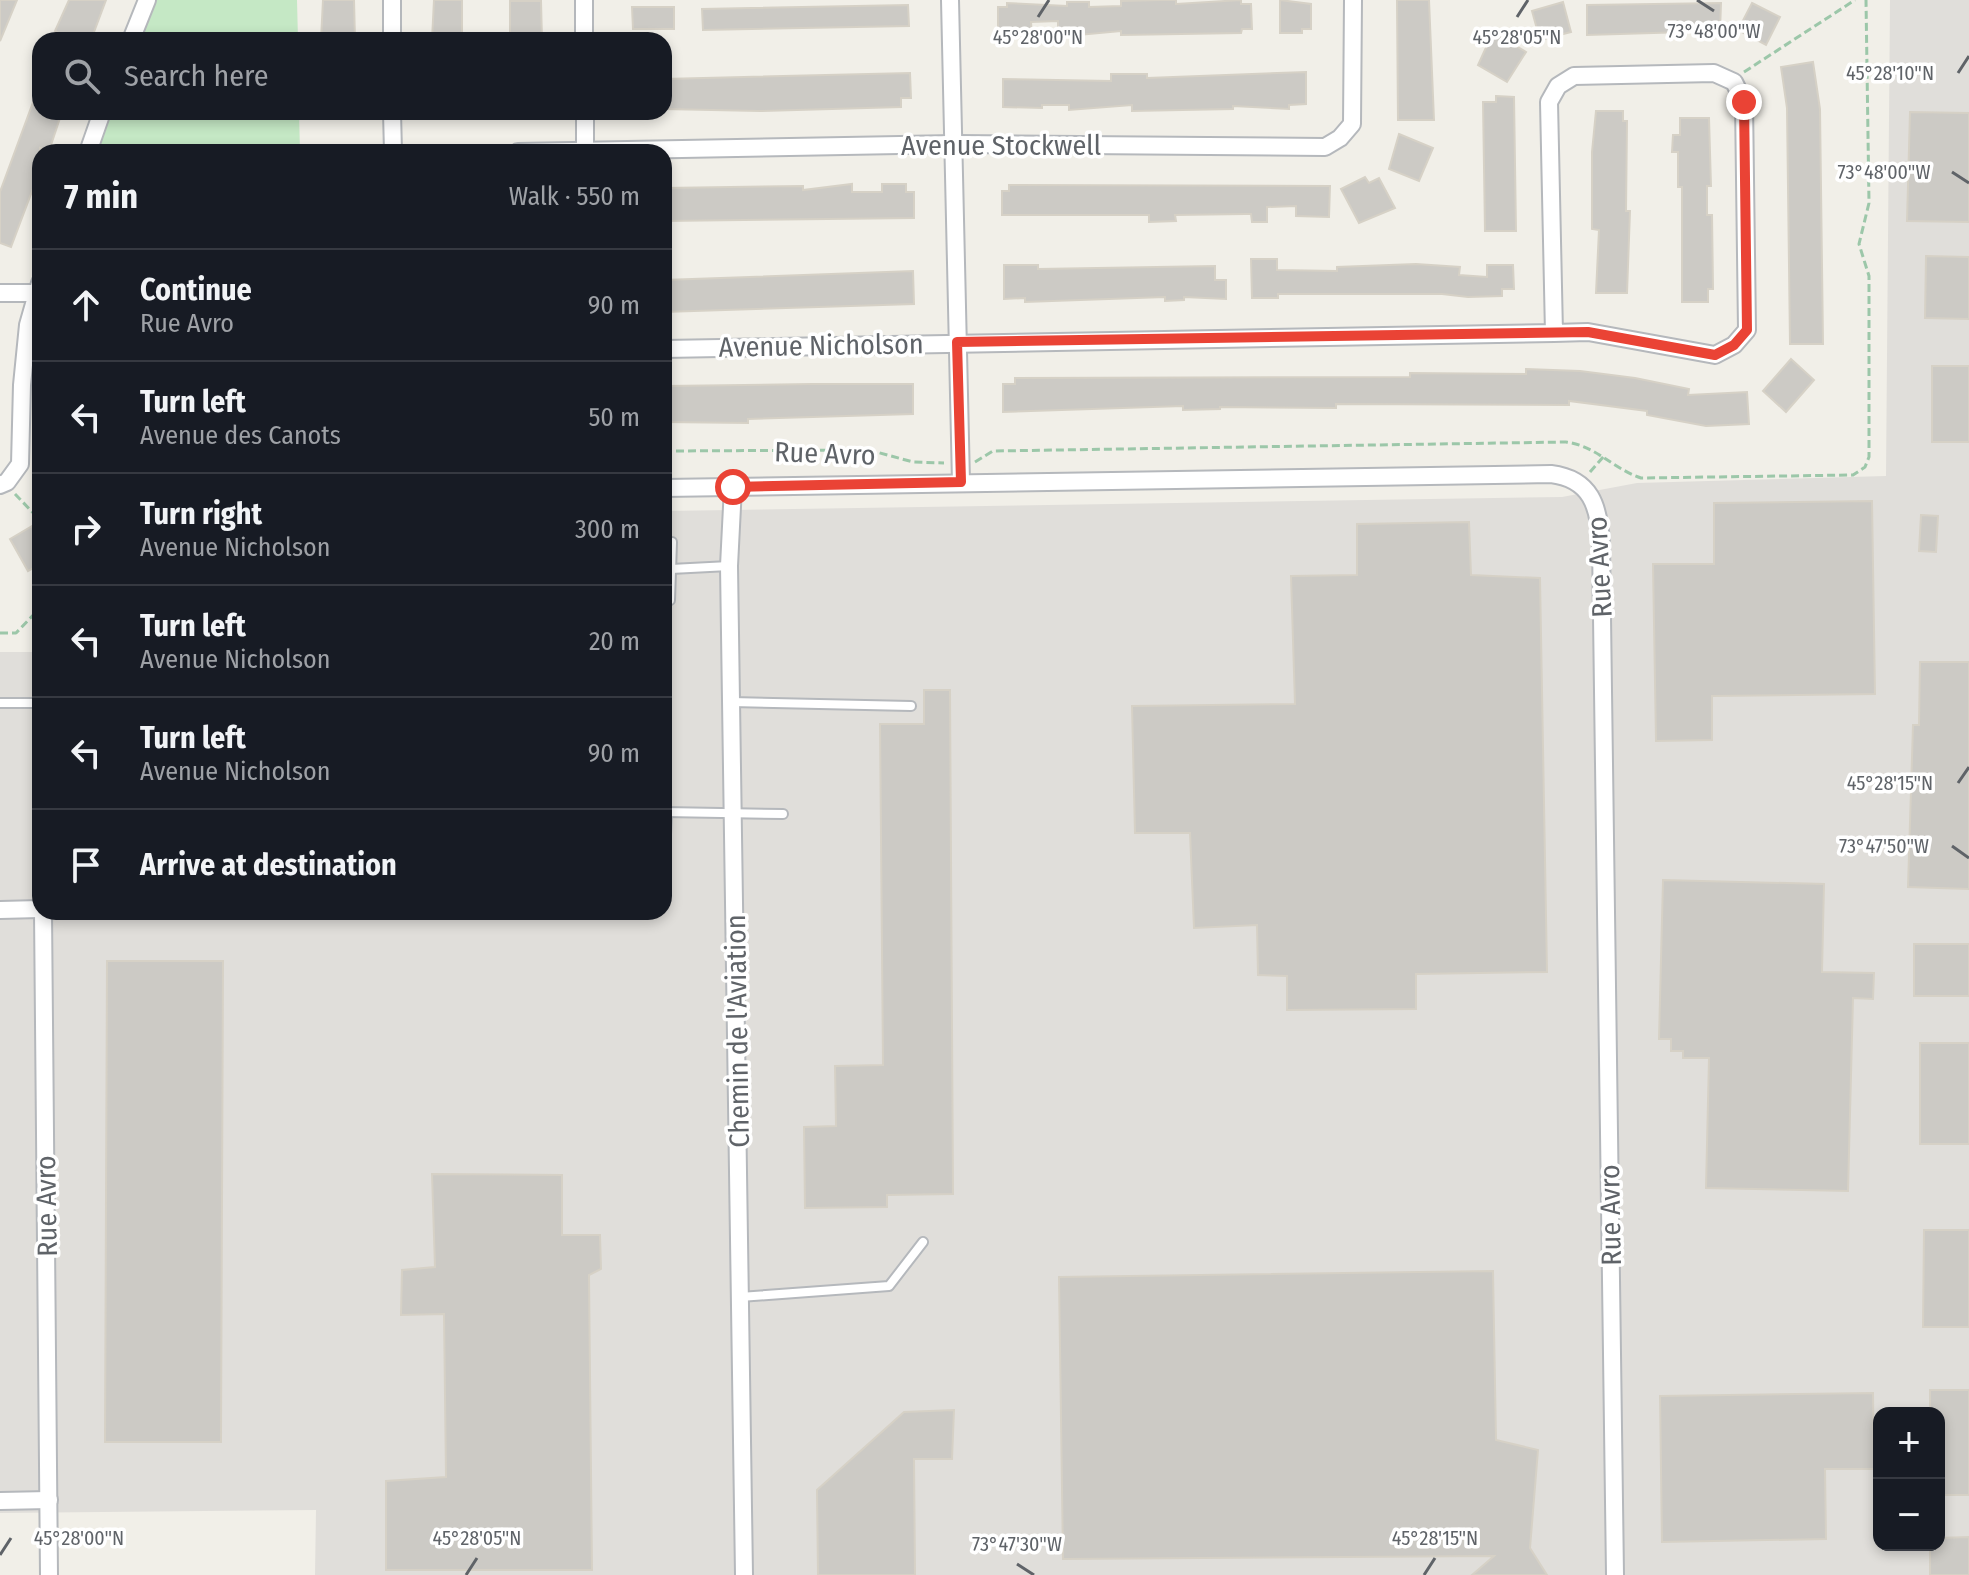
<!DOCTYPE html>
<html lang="en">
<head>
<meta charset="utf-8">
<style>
	:root { --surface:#171b24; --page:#20242c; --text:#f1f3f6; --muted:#9ea1a6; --line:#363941 }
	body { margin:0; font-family:"Fira Sans Condensed",sans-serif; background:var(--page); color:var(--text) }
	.controls { position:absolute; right:24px; bottom:24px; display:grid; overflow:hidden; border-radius:16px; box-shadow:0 4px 12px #0003 }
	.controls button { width:72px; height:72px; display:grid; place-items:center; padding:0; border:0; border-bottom:2px solid var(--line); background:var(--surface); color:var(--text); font:40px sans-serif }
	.stop { position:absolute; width:24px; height:24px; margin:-18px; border:6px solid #ea4335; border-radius:50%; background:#fff }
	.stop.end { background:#ea4335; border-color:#fff; box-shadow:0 2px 8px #0008 }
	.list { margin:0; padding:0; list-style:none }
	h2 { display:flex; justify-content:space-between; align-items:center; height:104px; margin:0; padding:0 32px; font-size:34px }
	h2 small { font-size:26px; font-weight:400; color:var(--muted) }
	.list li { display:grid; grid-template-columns:52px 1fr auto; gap:24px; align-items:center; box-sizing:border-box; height:112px; padding:0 32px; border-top:2px solid var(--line) }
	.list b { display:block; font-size:30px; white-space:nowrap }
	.list p { margin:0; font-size:26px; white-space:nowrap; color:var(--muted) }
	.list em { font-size:26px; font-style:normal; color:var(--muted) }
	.icon { flex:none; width:44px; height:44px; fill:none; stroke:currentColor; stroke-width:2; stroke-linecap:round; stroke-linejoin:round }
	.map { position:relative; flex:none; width:1969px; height:1575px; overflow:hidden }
	.search { position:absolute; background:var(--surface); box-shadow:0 4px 12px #0003; left:32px; top:32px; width:640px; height:88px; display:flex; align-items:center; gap:20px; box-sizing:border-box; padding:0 28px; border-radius:24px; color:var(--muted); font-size:30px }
	.panel { position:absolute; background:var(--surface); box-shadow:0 4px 12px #0003; left:32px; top:144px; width:640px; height:776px; border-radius:24px }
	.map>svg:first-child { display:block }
</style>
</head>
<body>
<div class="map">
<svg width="1969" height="1575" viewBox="0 0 1969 1575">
	<rect width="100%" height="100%" fill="#f1efe8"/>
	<path fill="#e0deda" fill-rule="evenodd" d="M1890 0H1969V1575H315L316 1510 0 1513V652H40V912H664V511L1562 497 1637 483 1886 476ZM1879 1413H1939V1545H1879Z"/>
	<g fill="#c5e8c5">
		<polygon points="148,0 297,0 298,40 133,40"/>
		<polygon points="105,112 299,112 300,152 90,152"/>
	</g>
	<g fill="#cccac5" stroke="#d6d1c6" stroke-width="2">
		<polygon points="0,0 17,0 0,41"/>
		<polygon points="69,0 106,0 91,40 57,40 59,33 55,31"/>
		<polygon points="323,0 354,0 355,40 321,40"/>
		<polygon points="434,0 462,0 462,40 432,40"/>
		<polygon points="1160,0 1176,0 1176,4 1241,0 1241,4 1251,4 1252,29 1242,29 1241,33 1121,35 1121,31 1068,36 1068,32 1058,32 1058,21 1031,22 1032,36 998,36 998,7 1007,7 1007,3 1067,6 1067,2 1089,2 1089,7 1121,6 1121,1"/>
		<polygon points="1280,0 1311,4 1311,29 1302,29 1302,33 1280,33"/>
		<polygon points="1397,0 1429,0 1434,120 1398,120"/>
		<polygon points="510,1 541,1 542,40 510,40"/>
		<polygon points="1563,2 1571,32 1540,40 1532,11"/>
		<polygon points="1721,3 1720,31 1587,35 1587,5"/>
		<polygon points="1752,3 1780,17 1766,45 1738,30"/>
		<polygon points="908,5 909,26 703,30 702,9"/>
		<polygon points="632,7 674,7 674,29 633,29"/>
		<polygon points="1493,32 1526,52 1507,82 1478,65"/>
		<polygon points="1813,62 1820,109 1823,344 1790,344 1787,108 1781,67"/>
		<polygon points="1306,72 1306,104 1289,105 1289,109 1233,106 1233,109 1132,111 1132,105 1069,110 1069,105 1042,105 1042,108 1003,107 1003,79 1111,81 1111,74 1147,74 1147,78"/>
		<polygon points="910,73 911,98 901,98 901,107 760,111 664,109 664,79"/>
		<polygon points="39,86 40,112 62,112 49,151 40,148 40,170 11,247 0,243 0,192"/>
		<polygon points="1496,96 1514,97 1516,231 1485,231 1483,102 1496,102"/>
		<polygon points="1596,111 1623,111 1623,121 1627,121 1626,211 1630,211 1627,293 1596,293 1599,230 1592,229 1592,152"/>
		<polygon points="1910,112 1969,113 1969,222 1907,221"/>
		<polygon points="1680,118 1709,118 1711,186 1707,186 1707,215 1712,215 1713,289 1708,289 1708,302 1682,302 1682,187 1678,187 1678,152 1672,152 1673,135 1680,135"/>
		<polygon points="1399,134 1433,148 1419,181 1389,169"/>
		<polygon points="1365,177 1369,183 1379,178 1395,208 1359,223 1341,189"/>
		<polygon points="852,184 852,192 882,192 882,184 906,184 906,192 914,192 914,218 664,221 664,188 803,186 803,190"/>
		<polygon points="1009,185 1330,186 1329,217 1296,216 1296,206 1267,207 1267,222 1252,222 1251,214 1245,214 1175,215 1176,221 1149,222 1149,215 1002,215 1002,191 1009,191"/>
		<polygon points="1926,256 1969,257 1969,319 1925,318"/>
		<polygon points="1251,259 1277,259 1277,270 1337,271 1337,267 1416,264 1460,267 1459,275 1487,277 1487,265 1513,265 1514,289 1502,289 1502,296 1468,297 1442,294 1278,294 1278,298 1252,298"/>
		<polygon points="1004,265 1038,265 1038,269 1215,266 1215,280 1226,280 1226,299 1184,297 1184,300 1165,301 1165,297 1025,302 1025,298 1004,299"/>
		<polygon points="913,271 914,304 664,312 664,280"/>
		<polygon points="1791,359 1814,380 1786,412 1763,391"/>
		<rect x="1932" y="366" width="37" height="76"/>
		<polygon points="1526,369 1580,371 1635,378 1689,389 1688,395 1747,392 1749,424 1706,426 1647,415 1647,411 1569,401 1569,405 1336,404 1336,408 1220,407 1220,409 1183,410 1183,406 1003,412 1003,384 1015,384 1015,378 1410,377 1410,373 1526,374"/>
		<polygon points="812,384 913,384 913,414 748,419 748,423 664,422 666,386"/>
		<polygon points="1872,501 1875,694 1712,696 1712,740 1656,741 1653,564 1714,564 1714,503"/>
		<polygon points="1921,515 1938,516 1936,552 1919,551"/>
		<polygon points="1469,522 1471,575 1540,578 1547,972 1416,974 1416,1009 1287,1010 1287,976 1258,975 1257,925 1194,928 1190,833 1135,833 1132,706 1295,704 1291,576 1357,575 1357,524"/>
		<polygon points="34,525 40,536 40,564 28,571 10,539"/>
		<polygon points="1920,662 1969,662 1969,889 1908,887 1913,725 1919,725"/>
		<polygon points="924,690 950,690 953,1194 887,1195 887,1207 805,1208 804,1127 836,1126 835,1066 883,1065 880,724 924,724"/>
		<polygon points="1663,880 1824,884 1822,972 1874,973 1873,999 1853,998 1848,1191 1706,1188 1709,1058 1683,1058 1683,1051 1671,1051 1671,1039 1659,1039"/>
		<rect x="1914" y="944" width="55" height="52"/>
		<polygon points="107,961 223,961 221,1442 105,1442"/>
		<rect x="1920" y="1043" width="49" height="101"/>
		<polygon points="432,1174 562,1175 562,1235 600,1235 601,1269 589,1275 592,1570 386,1570 386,1481 446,1477 444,1314 401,1315 402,1270 435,1267"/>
		<polygon points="1924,1230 1969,1230 1969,1327 1923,1327"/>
		<polygon points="1493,1271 1496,1440 1538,1450 1530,1548 1547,1575 1472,1575 1494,1556 1063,1559 1059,1277"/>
		<polygon points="1930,1390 1969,1390 1969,1495 1939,1495 1939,1413 1930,1413"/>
		<polygon points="1873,1393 1874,1469 1825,1469 1826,1539 1662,1542 1660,1396"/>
		<polygon points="954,1410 952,1459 914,1459 915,1575 818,1575 817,1490 904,1412"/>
		<polygon points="1969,1537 1969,1575 1930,1575 1930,1545 1939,1545 1939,1538"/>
	</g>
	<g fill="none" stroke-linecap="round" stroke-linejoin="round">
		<g stroke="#b5b8bc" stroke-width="12">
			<g id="service">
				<polyline points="664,542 672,542 670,600"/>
				<polyline points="671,569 729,566"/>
				<polyline points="731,702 911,706"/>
				<polyline points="0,703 40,703"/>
				<polyline points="664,812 783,814"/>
				<polyline points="664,879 667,812"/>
				<polyline points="740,1297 889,1286 923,1242"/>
			</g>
		</g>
		<g stroke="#b5b8bc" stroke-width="20">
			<g id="minor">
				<polyline points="392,0 392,40"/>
				<polyline points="584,0 584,40"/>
				<polyline points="950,0 961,482"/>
				<polyline points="131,40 147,0"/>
				<polyline points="392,112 393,152"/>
				<polyline points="585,112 585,149"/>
				<polyline points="88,152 102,112"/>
				<polyline points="518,152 955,144 1325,147 1340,138 1352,124 1353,0"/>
				<polyline points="0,293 36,293"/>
				<polyline points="664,349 1554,333 1588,332 1715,355 1734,345 1747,330 1744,102 1734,82 1714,73 1574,76 1558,86 1549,102 1554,333"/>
				<polyline points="0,485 7,482 20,464 22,385 28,325 40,283"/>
				<polyline points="733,487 729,566 744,1575"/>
				<path d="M664 488 1551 474C1591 479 1599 506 1601 543L1615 1575"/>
				<polyline points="0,910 40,909"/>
				<polyline points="43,912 49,1575"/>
				<polyline points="0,1501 49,1500"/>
			</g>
		</g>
		<g stroke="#9cc7a9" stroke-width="3" stroke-dasharray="8 4" stroke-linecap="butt">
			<polyline points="1744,72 1855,0"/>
			<polyline points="664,451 869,450 913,462 944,463"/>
			<path d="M975 462 993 451 1566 442C1596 446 1612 468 1641 478L1853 475 1865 467 1869 457V276L1859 244 1869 203 1866 0"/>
			<polyline points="1590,472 1604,456"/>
			<polyline points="15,494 40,520"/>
			<polyline points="0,633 16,633 40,608"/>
		</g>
		<use href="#service" stroke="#fff" stroke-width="8"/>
		<use href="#minor" stroke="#fff" stroke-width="16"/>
	</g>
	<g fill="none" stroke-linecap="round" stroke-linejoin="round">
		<polyline stroke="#ea4335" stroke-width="10" points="733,487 961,482 957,342 1588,332 1715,355 1734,345 1747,330 1744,102"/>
	</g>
	<path fill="none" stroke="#5f6368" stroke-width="3" d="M1697 0 1714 11M1038 17 1049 0M1517 17 1528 0M1958 73 1969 56M1952 172 1969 183M1958 783 1969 767M1952 846 1969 858M0 1555 11 1538M1017 1564 1034 1575M466 1575 477 1558M1424 1575 1435 1558"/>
	<g text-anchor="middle" stroke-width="7" stroke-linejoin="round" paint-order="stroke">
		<g font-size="28" fill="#5f6368" stroke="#fff">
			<text x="1001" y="155">Avenue Stockwell</text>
			<text transform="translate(821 345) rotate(-1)" y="10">Avenue Nicholson</text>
			<text transform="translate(825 453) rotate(2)" y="10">Rue Avro</text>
			<text transform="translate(1599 567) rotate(-93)" y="10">Rue Avro</text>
			<text transform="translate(737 1031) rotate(-91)" y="10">Chemin de l'Aviation</text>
			<text transform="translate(46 1206) rotate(-91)" y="10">Rue Avro</text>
			<text transform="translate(1610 1215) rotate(-91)" y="10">Rue Avro</text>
		</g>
	</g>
	<g font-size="20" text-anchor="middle" fill="#5f6368" stroke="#fff" stroke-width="7" stroke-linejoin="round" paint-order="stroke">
		<text x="1714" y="38">73°48'00"W</text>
		<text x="1038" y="44">45°28'00"N</text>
		<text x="1517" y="44">45°28'05"N</text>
		<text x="1890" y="80">45°28'10"N</text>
		<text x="1884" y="179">73°48'00"W</text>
		<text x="1890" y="790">45°28'15"N</text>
		<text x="1884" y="853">73°47'50"W</text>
		<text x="79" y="1545">45°28'00"N</text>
		<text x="477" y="1545">45°28'05"N</text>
		<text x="1435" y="1545">45°28'15"N</text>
		<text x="1017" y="1551">73°47'30"W</text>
	</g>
</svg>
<div class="controls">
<button>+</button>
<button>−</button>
</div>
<div class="stop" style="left:733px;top:487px"></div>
<div class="stop end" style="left:1744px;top:102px"></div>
<div class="search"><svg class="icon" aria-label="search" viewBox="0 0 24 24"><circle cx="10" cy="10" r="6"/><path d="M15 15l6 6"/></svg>Search here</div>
<section class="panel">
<h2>7 min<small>Walk · 550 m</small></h2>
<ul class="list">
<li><svg class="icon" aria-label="ahead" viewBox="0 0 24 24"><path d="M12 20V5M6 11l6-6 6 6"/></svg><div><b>Continue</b><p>Rue Avro</p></div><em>90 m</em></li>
<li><svg class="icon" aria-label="left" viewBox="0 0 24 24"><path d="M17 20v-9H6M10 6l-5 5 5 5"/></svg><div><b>Turn left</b><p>Avenue des Canots</p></div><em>50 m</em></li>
<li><svg class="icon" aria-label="right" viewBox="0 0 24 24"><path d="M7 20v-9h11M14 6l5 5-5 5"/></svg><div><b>Turn right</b><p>Avenue Nicholson</p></div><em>300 m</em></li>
<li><svg class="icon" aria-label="left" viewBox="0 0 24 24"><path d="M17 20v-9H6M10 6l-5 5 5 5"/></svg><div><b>Turn left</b><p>Avenue Nicholson</p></div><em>20 m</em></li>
<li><svg class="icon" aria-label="left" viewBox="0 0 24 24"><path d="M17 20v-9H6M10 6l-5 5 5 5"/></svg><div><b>Turn left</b><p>Avenue Nicholson</p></div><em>90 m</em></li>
<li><svg class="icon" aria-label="arrive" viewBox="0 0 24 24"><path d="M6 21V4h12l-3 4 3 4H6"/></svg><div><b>Arrive at destination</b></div></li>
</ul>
</section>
</div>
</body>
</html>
